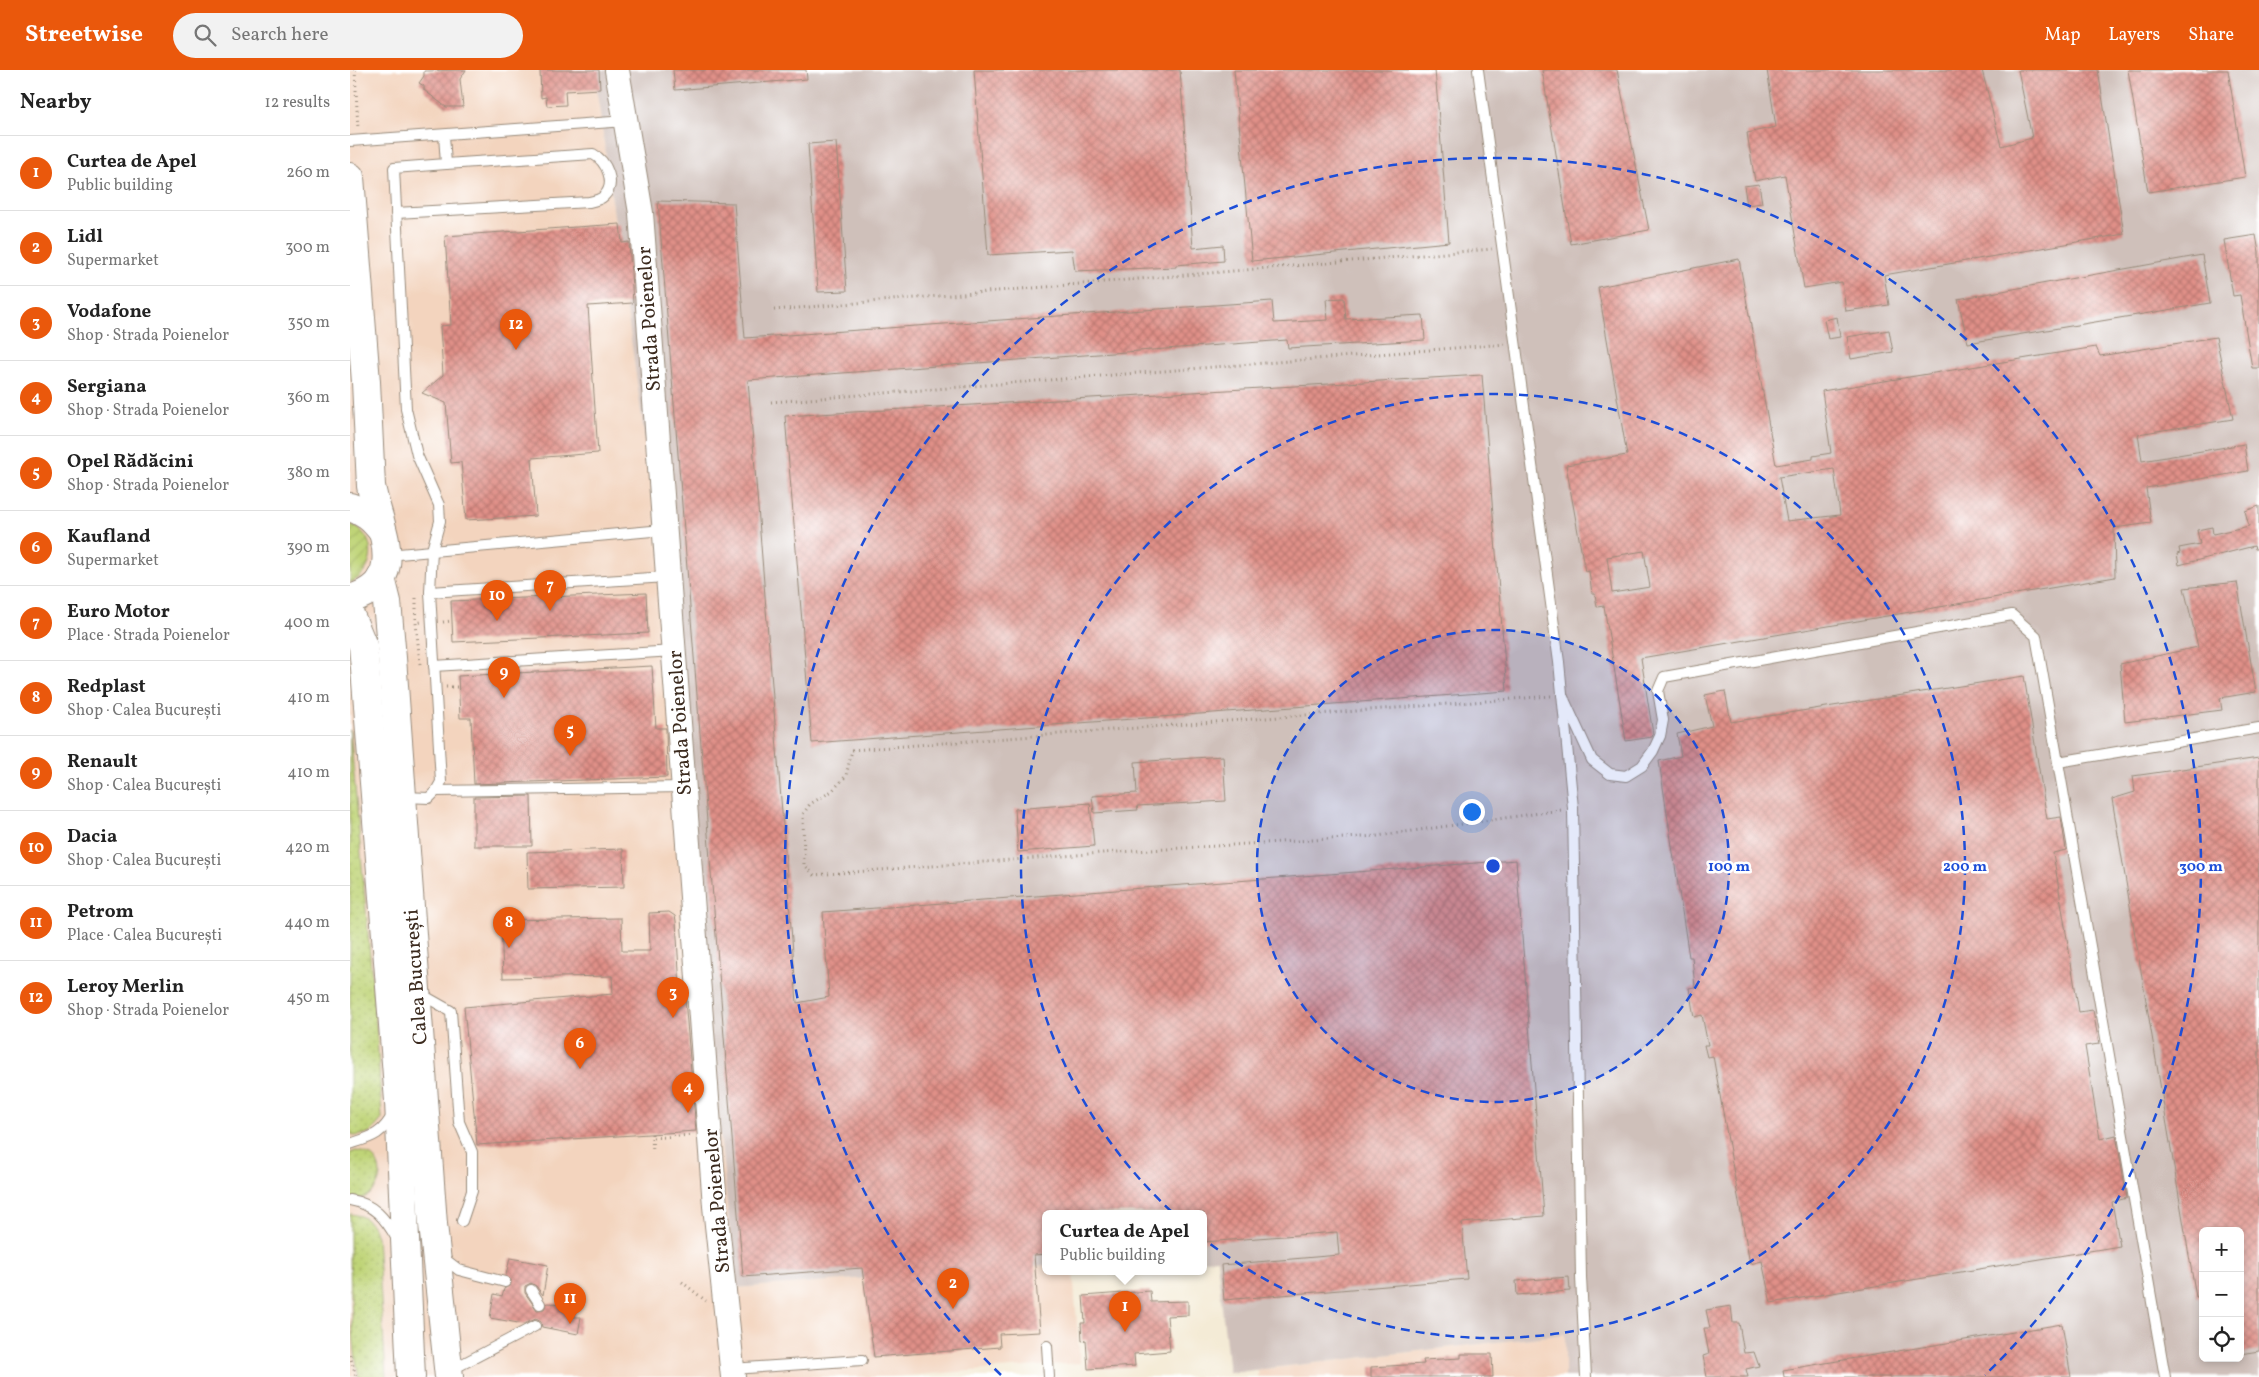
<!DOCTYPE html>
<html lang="en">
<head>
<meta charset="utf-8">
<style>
	:root { --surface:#fff; --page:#f2f2f2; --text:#222; --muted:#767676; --line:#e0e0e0; --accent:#ea580c }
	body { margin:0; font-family:Vollkorn,serif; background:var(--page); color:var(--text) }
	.controls { position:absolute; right:15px; bottom:15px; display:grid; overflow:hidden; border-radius:8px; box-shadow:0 2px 8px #0003 }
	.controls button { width:45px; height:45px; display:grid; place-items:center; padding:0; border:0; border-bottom:1px solid var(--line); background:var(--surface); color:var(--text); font:25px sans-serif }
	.you { position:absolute; left:1121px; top:741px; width:18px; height:18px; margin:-12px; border:4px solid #fff; border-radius:50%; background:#1a73e8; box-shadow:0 0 0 8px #1a73e833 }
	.badge { display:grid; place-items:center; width:32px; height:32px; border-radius:50%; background:var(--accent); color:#fff; font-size:16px; font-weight:700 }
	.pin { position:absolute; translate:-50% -41px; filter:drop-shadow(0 1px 2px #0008) }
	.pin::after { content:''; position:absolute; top:26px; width:18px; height:15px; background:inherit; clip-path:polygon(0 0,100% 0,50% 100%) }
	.popup { position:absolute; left:692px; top:1140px; width:165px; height:65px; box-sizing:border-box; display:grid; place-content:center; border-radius:8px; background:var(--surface); filter:drop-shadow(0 1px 4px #0005); font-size:16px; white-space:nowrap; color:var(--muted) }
	.popup b { font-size:19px; color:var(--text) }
	.popup::after { content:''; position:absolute; left:50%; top:100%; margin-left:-10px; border:10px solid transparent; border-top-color:var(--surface) }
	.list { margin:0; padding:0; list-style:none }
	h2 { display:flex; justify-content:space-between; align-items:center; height:65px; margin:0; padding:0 20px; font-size:21px }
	h2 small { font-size:16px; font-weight:400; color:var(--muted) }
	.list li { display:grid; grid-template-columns:32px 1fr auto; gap:15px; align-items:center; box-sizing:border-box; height:75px; padding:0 20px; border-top:1px solid var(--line) }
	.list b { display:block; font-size:19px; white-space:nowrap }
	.list p { margin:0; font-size:16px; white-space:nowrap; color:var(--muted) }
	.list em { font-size:16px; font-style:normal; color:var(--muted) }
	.icon { flex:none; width:28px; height:28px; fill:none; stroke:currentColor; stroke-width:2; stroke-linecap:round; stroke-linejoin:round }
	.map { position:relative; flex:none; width:1909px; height:1307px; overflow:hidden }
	header { display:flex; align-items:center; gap:30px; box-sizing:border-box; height:70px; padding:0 25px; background:var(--accent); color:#fff }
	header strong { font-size:24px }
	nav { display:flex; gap:28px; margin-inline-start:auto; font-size:18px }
	.search { width:350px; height:45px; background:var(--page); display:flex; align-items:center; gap:12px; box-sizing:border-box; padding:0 18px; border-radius:28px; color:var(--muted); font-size:19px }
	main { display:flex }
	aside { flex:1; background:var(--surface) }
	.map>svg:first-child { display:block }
</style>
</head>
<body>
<header>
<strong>Streetwise</strong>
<div class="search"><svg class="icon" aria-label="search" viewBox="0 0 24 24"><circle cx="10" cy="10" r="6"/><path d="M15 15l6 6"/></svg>Search here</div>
<nav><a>Map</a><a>Layers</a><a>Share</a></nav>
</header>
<main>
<aside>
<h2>Nearby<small>12 results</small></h2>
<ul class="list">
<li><span class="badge">1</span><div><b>Curtea de Apel</b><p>Public building</p></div><em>260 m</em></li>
<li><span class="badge">2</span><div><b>Lidl</b><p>Supermarket</p></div><em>300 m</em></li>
<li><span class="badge">3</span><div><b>Vodafone</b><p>Shop · Strada Poienelor</p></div><em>350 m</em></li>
<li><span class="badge">4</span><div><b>Sergiana</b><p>Shop · Strada Poienelor</p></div><em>360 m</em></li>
<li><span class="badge">5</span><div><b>Opel Rădăcini</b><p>Shop · Strada Poienelor</p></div><em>380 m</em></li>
<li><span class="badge">6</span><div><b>Kaufland</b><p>Supermarket</p></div><em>390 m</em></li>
<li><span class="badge">7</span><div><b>Euro Motor</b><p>Place · Strada Poienelor</p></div><em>400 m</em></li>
<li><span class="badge">8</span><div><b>Redplast</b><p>Shop · Calea București</p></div><em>410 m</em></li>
<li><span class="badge">9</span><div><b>Renault</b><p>Shop · Calea București</p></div><em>410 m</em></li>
<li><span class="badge">10</span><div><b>Dacia</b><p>Shop · Calea București</p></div><em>420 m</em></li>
<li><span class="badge">11</span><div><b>Petrom</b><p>Place · Calea București</p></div><em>440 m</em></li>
<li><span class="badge">12</span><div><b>Leroy Merlin</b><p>Shop · Strada Poienelor</p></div><em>450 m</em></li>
</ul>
</aside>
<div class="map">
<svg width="1909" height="1307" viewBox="0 0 1909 1307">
	<defs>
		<pattern id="grass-dots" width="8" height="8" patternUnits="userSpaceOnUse" patternTransform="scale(1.25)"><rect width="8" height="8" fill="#bfd477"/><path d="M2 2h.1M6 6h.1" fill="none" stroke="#a5b666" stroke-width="1.8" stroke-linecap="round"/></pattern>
		<pattern id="garden-furrows" width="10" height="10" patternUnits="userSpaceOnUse" patternTransform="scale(1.25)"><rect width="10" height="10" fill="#bfd477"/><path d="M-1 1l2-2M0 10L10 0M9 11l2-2" fill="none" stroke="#a5b666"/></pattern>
		<pattern id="building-cross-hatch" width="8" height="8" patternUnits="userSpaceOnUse" patternTransform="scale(1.25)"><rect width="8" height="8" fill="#e09088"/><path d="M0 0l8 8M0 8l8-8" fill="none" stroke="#b7766f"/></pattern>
	</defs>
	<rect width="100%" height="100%" fill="#fff"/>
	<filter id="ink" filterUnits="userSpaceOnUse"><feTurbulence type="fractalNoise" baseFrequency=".02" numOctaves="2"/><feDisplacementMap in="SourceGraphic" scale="10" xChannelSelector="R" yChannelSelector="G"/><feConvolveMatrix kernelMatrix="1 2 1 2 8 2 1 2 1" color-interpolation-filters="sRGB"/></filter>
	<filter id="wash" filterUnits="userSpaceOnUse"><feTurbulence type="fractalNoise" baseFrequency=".0096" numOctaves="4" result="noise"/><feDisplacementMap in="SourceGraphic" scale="20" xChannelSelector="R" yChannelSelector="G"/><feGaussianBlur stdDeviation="1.12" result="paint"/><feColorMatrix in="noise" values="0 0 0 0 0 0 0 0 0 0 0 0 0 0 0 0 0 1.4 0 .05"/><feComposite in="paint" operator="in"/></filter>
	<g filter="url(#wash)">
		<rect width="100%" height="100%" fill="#f4ebd6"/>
		<g fill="#f3d4be">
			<polygon points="0,0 244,0 324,581 386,1218 696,1195 696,1201 723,1201 730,1293 542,1307 0,1307"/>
			<polygon points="1215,1264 1215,1307 908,1307 908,1300"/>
		</g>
		<path fill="#cfc0ba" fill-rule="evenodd" d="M244 0H1909V1307H1215V1264L879 1303 867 1189 854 1190V1143H696V1195L385 1218 324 581ZM1853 1161H1890V1288H1853Z"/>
		<g fill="url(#grass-dots)" stroke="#7d7f4a">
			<polygon points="0,660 27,965 32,1049 20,1063 5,1066 0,1063"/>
			<path d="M6 1081C46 1084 30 1138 0 1127V1083Z"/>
			<path d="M0 1144C16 1145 22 1153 27 1167L36 1307H9C0 1264 0 1191 0 1144Z"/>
		</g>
		<path fill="url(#garden-furrows)" stroke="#7d7f4a" d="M0 454C28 465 27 501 0 513Z"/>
		<g id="blocks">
			<g fill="url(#building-cross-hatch)" fill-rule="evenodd">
				<polygon points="116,0 110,9 113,37 96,37 74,20 74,16 69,13 74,6 74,1"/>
				<polygon points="190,0 249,0 250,19 215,21 216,35 197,36 196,27 191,28"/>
				<polygon points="323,0 456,0 457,9 325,20"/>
				<polygon points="624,0 830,0 843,178 873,175 874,191 826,195 826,197 725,201 722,180 638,185"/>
				<polygon points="884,0 1085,0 1099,172 902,191"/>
				<polygon points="1192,0 1267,0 1299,160 1221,174"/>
				<polygon points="1417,0 1632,0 1651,76 1682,68 1668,0 1748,0 1774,164 1534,205 1539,235 1496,241 1492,212 1454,218 1435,105 1405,111 1397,63 1426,57"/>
				<polygon points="1778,0 1878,0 1895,107 1798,122"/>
				<polygon points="486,72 497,221 468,222 458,74"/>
				<polygon points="1409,114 1412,133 1397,135 1394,116"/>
				<polygon points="308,131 384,133 395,268 922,231 924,253 978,250 976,229 994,228 996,249 1073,245 1075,270 938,278 937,270 398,310 447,933 479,927 473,842 1166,790 1194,1146 1112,1153 1117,1209 874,1230 871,1195 989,1185 987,1162 854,1172 854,1143 696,1143 696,1184 684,1185 690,1262 649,1264 650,1277 524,1287 512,1198 393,1207"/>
				<polygon points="270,154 272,173 279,172 283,233 238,236 248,383 182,388 186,446 116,450 111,392 101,393 96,333 72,323 93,305 90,256 101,255 95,166"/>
				<polygon points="1906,165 1909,182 1909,298 1902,298 1890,225 1883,226 1874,170"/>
				<polygon points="1852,185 1860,233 1618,273 1608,229"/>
				<path d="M1389 189 1426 395 1463 389V386L1481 383 1472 321 1746 277 1750 286 1866 267 1883 349 1788 364 1792 391 1894 374 1898 401 1796 418 1801 453 1764 458 1765 507 1291 588 1303 664 1302 667 1276 671 1254 536 1247 537 1245 524H1242L1239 501 1235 502 1216 395 1277 385 1248 217ZM1484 399 1490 445 1437 451 1429 407ZM1294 481 1300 517 1262 523 1257 487Z"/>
				<polygon points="1487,247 1490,267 1478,269 1474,250"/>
				<polygon points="1539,260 1543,282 1501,289 1497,267"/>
				<polygon points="1132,305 1157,621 462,673 435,346"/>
				<polygon points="1909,436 1909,479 1905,479 1904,476 1829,495 1827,484 1830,483 1829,478 1850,474 1847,460 1862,457 1863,464 1899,456 1895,441"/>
				<polygon points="1887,512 1906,622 1870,628 1872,640 1775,652 1770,594 1848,577 1834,518"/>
				<polygon points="296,523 298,563 103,572 101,531"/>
				<polygon points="302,596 306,658 316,658 317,707 124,714 121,648 110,648 108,606"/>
				<polygon points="1674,606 1697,749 1711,747 1716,780 1703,783 1729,942 1743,940 1749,974 1735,976 1750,1069 1766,1065 1777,1128 1762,1132 1770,1176 1421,1233 1412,1191 1400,1194 1363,986 1357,987 1354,975 1358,975 1352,945 1344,947 1339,918 1345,917 1342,887 1339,887 1309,691 1331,686 1327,664 1362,656 1355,625 1375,621 1381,652"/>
				<polygon points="873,686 876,731 787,736 788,740 744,743 742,726 787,723 785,692"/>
				<polygon points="1909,688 1909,1281 1890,1284 1890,1161 1853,1161 1853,1226 1846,1227 1762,729 1785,722 1783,706"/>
				<polygon points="181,726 182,776 124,776 124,727"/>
				<polygon points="740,733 744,776 668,782 665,739"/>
				<polygon points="273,779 274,817 178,819 177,782"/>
				<polygon points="319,842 325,846 326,851 330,918 334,917 346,1061 127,1075 114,937 263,924 262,906 153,908 151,850 271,848 272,881 300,881 299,843"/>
				<polygon points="160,1188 198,1195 193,1225 186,1216 181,1213 175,1216 175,1223 187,1240 194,1239 197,1233 226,1235 224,1247 231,1247 228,1264 192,1257 191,1252 186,1249 174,1254 140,1248 144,1224 152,1226 154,1219 161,1214 161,1210 156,1205"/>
				<polygon points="1219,1207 1220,1221 1167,1225 1166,1211"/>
				<polygon points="800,1221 801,1232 838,1231 838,1245 817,1246 820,1281 784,1284 785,1296 738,1299 736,1270 732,1271 731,1253 735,1253 733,1226"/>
				<polygon points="1381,1236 1383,1253 1389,1253 1394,1283 1404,1282 1409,1296 1396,1299 1398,1307 1357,1307 1353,1286 1359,1284 1354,1258 1360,1258 1356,1240"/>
				<polygon points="1712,1254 1721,1307 1434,1307 1433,1300"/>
				<polygon points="1111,1284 1142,1284 1143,1307 1021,1307 1021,1297 1074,1294 1073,1290 1111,1288"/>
			</g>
		</g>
	</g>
	<g filter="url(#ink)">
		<use href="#blocks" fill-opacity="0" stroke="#988a7a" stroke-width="1"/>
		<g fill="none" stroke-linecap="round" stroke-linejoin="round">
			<g stroke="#988a7a" stroke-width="12">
				<g id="service">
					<polyline points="1128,0 1209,592 1223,738 1231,1207 1236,1307"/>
					<polyline points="0,71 276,51"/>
					<path d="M46 143 239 132C244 131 250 130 254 126 267 113 256 91 243 84L96 94"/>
					<polyline points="38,485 313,460"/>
					<polyline points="80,522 317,507"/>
					<polyline points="84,596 324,581"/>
					<polyline points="1212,625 1242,690 1260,704 1276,706 1292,696 1303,681 1310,666 1313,650 1308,621 1314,607 1662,545 1686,566 1815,1307"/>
					<polyline points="1708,692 1909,658"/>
					<polyline points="86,721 333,717"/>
					<polyline points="54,727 79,728 86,721 91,712 80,522 82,480 90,451 89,435 67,385 56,339 44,98 96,94 94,65"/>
					<polyline points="69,923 101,941 109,1052 122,1082 122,1121 112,1151"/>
					<path d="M0 1074C21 1067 32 1065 43 1044"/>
					<path d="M0 1130C24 1134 35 1148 47 1169"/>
					<polyline points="92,1187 109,1200 155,1212"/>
					<polyline points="181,1220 190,1234"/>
					<polyline points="697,1276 699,1307"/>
					<polyline points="382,1299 512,1290"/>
					<polyline points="101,1300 185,1256"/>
				</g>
			</g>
			<g stroke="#988a7a" stroke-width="26">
				<polyline id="tertiary" points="267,0 291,143 365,1136 383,1307"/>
			</g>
			<g stroke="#988a7a" stroke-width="30">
				<g id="primary">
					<path d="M0 107 16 312 21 416C28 457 62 511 0 529"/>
					<path d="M0 437C15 442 23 449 32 461"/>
					<polyline points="31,508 37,532 42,588 83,1154 99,1307"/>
					<polyline points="0,545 13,576 15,598 49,1031 61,1307"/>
				</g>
			</g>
			<g stroke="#988a7a" stroke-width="3" stroke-dasharray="1 4" stroke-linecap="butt">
				<polyline points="5,0 8,59"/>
				<polyline points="424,240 1142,179"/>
				<polyline points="421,332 1155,274"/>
				<polyline points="66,528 66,553"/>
				<polyline points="93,552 102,551"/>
				<polyline points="70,594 66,553 71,552"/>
				<polyline points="96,617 108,617"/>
				<polyline points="1201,626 502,680 496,706 482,721 460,734 453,744 454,794 464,805 752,783 1027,766 1211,740"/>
				<polyline points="302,1064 302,1068 342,1065"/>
				<polyline points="302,1068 303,1082"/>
				<polyline points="332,1212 356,1231"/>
				<polyline points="0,1285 6,1307"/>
			</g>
			<use href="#service" stroke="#fff" stroke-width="10"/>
			<use href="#tertiary" stroke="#fff" stroke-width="24"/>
			<use href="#primary" stroke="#fff" stroke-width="28"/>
		</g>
	</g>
	<circle cx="1143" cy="796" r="236" fill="#1d4ed8" fill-opacity=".12"/>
	<g fill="none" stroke="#1d4ed8" stroke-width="2.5" stroke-dasharray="9 6">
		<circle cx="1143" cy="796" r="236"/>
		<circle cx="1143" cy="796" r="472"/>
		<path d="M651 1305A708 708 0 1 1 1635 1305"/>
	</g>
	<g text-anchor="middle" stroke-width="5" stroke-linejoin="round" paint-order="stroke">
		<g font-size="20" fill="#3b2a1e" stroke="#fff">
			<text transform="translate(298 249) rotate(-94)" y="7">Strada Poienelor</text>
			<text transform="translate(329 653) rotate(-94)" y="7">Strada Poienelor</text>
			<text transform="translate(65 907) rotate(-94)" y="7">Calea București</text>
			<text transform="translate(366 1131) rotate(-95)" y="7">Strada Poienelor</text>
		</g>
	</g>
	<circle cx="1143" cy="796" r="8" fill="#1d4ed8" stroke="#fff" stroke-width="2.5"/>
	<g font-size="15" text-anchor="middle" font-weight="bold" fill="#1d4ed8" stroke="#fff" stroke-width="5" stroke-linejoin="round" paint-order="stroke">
		<text x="1379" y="801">100 m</text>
		<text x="1615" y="801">200 m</text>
		<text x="1851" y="801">300 m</text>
	</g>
</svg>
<div class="controls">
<button>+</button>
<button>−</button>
<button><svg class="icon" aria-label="locate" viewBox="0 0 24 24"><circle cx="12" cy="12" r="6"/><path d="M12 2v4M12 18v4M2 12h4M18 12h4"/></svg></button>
</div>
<div class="you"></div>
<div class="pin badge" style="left:775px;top:1262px">1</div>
<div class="popup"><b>Curtea de Apel</b>Public building</div>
<div class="pin badge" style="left:603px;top:1239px">2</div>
<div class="pin badge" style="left:323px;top:948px">3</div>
<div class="pin badge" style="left:338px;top:1043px">4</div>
<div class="pin badge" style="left:220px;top:686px">5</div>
<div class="pin badge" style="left:230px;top:999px">6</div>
<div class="pin badge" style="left:200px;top:541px">7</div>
<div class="pin badge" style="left:159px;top:878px">8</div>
<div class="pin badge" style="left:154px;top:628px">9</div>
<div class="pin badge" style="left:147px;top:551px">10</div>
<div class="pin badge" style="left:220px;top:1254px">11</div>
<div class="pin badge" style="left:166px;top:280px">12</div>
</div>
</main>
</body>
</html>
